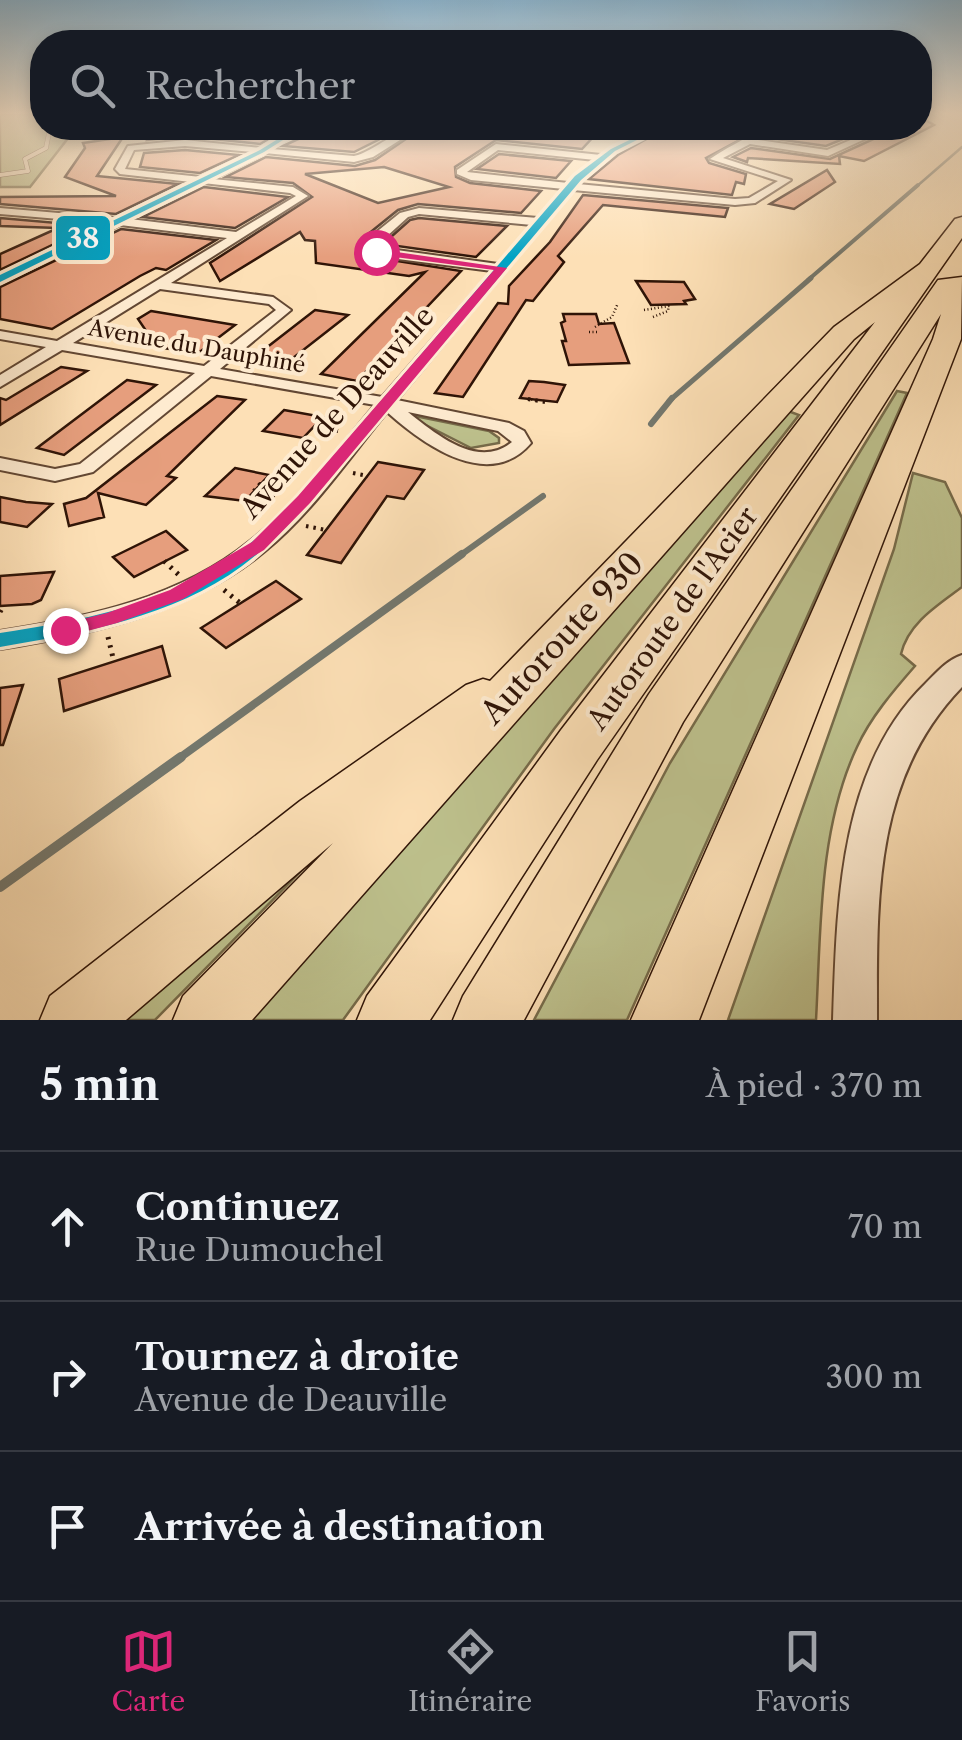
<!DOCTYPE html>
<html lang="fr">
<head>
<meta charset="utf-8">
<style>
	:root { --surface:#171b24; --page:#242831; --text:#f1f3f6; --muted:#9ea1a6; --line:#363941; --accent:#db2777 }
	body { margin:0; font-family:"Libre Caslon Text",serif; background:var(--page); color:var(--text) }
	.stop { position:absolute; width:30px; height:30px; margin:-22px; border:8px solid #db2777; border-radius:50%; background:#fff }
	.stop.end { background:#db2777; border-color:#fff; box-shadow:0 2px 10px #0008 }
	.list { margin:0; padding:0; list-style:none }
	h2 { display:flex; justify-content:space-between; align-items:center; height:130px; margin:0; padding:0 40px; font-size:42px }
	h2 small { font-size:32px; font-weight:400; color:var(--muted) }
	.list li { display:grid; grid-template-columns:65px 1fr auto; gap:30px; align-items:center; box-sizing:border-box; height:150px; padding:0 40px; border-top:2px solid var(--line) }
	.list b { display:block; font-size:38px; white-space:nowrap }
	.list p { margin:0; font-size:32px; white-space:nowrap; color:var(--muted) }
	.list em { font-size:32px; font-style:normal; color:var(--muted) }
	.icon { flex:none; width:55px; height:55px; fill:none; stroke:currentColor; stroke-width:2; stroke-linecap:round; stroke-linejoin:round }
	.map { position:relative; flex:none; width:962px; height:1020px; overflow:hidden }
	.search { position:absolute; background:var(--surface); box-shadow:0 5px 15px #0003; left:30px; right:30px; top:30px; height:110px; display:flex; align-items:center; gap:25px; box-sizing:border-box; padding:0 35px; border-radius:40px; color:var(--muted); font-size:38px }
	.sheet { height:580px; background:var(--surface) }
	nav { display:flex; justify-content:space-around; align-items:center; box-sizing:border-box; height:140px; border-top:2px solid var(--line); background:var(--surface); font-size:28px; color:var(--muted) }
	nav a { display:grid; justify-items:center; gap:5px }
	nav .on { color:var(--accent) }
	.map>svg:first-child { display:block }
</style>
</head>
<body>
<div class="map">
<svg width="962" height="1020" viewBox="0 0 962 1020">
	<rect width="100%" height="100%" fill="#fde0b6"/>
	<filter id="stains"><feTurbulence type="fractalNoise" baseFrequency=".002" numOctaves="4"/><feColorMatrix values="0 0 0 0 .2 0 0 0 0 .09 0 0 0 0 .02 0 0 0 .5 -.17"/></filter>
	<radialGradient id="worn" r=".72"><stop offset=".6" stop-color="#630" stop-opacity="0"/><stop offset="1" stop-color="#630" stop-opacity=".3"/></radialGradient>
	<g fill="#bec28e" stroke="#766b4a" stroke-width="2.5">
		<polygon points="0,114 42,114 42,128 76,128 30,187 0,187"/>
		<polygon points="897,391 907,393 627,1020 534,1020 670,763"/>
		<polygon points="788,411 799,415 554,729 343,1020 241,1020"/>
		<polygon points="415,416 489,431 499,438 499,443 471,448 412,418"/>
		<path d="M913 473 945 482 962 518V587C938 605 908 623 901 654L915 666C894 690 870 718 857 747 818 830 821 931 816 1020H728L894 549Z"/>
		<polygon points="306,866 155,1020 105,1020"/>
	</g>
	<g fill="none" stroke-linecap="round" stroke-linejoin="round">
		<polyline stroke="#73786f" stroke-width="2.5" points="916,187 962,147"/>
		<polyline stroke="#73786f" stroke-width="4" points="808,280 918,185"/>
		<polyline stroke="#73786f" stroke-width="5" points="669,401 811,278"/>
		<g stroke="#73786f" stroke-width="6">
			<polyline points="651,424 672,398"/>
			<polyline points="458,557 543,496"/>
		</g>
		<polyline stroke="#73786f" stroke-width="8" points="178,759 462,554"/>
		<polyline stroke="#73786f" stroke-width="10" points="0,887 181,757"/>
	</g>
	<g fill="#e69e7d" stroke="#2f1407" stroke-width="2.5" fill-rule="evenodd">
		<polygon points="920,117 934,125 864,161 839,156 840,164 748,158 747,162 733,157 751,148 830,159 880,136 882,132 875,128 920,128"/>
		<polygon points="151,128 243,128 243,135 272,137 260,144 185,136 147,140"/>
		<polygon points="322,128 372,130 402,128 354,152 283,146"/>
		<path d="M422 128H574L595 135 582 149 496 140 455 167 456 177 470 183 541 191 521 213 418 204 398 210 362 239 365 256 461 271 357 381 321 374 425 272 409 276 316 263 315 241 305 240 300 232 220 281 210 263 312 197 293 183 226 177 266 157 355 166 375 160ZM384 167 449 187 378 203 305 174Z"/>
		<polygon points="666,128 762,128 706,158 709,163 746,174 744,184 736,182 732,195 589,179 618,155"/>
		<polygon points="782,128 855,128 858,133 826,146 769,138"/>
		<polygon points="123,137 97,176 178,184 116,214 0,204 0,197 116,196 65,177 85,148 83,143"/>
		<polygon points="185,150 239,155 200,173 140,167 144,153"/>
		<polygon points="499,154 571,161 556,178 477,169"/>
		<polygon points="827,170 835,182 794,209 770,204"/>
		<polygon points="204,187 288,197 235,228 143,217"/>
		<polygon points="583,195 728,208 725,217 603,205 558,256 564,262 557,271 533,301 526,300 463,397 435,393 498,303 508,304 509,286 550,242"/>
		<polygon points="0,218 92,226 0,270 0,254 58,228 0,226"/>
		<polygon points="419,218 507,226 476,257 383,244 410,220"/>
		<polygon points="121,229 216,240 166,270 156,268 140,276 52,329 0,319 0,287"/>
		<polygon points="636,281 684,282 695,299 684,301 686,304 651,305"/>
		<polygon points="315,310 348,315 279,369 248,362"/>
		<polygon points="151,311 235,325 197,354 170,349 157,347 138,319"/>
		<polygon points="563,314 596,314 599,324 614,323 629,363 569,365 562,341 566,341 561,323 565,321"/>
		<polygon points="61,367 87,371 0,425 0,398 6,400"/>
		<polygon points="127,380 156,385 64,455 37,448"/>
		<polygon points="529,381 544,382 565,385 557,402 520,398"/>
		<polygon points="217,396 245,400 167,476 176,478 146,505 98,493 104,517 69,526 64,504 86,498"/>
		<polygon points="284,410 323,417 303,438 263,431"/>
		<polygon points="378,462 424,470 404,499 387,496 341,563 307,555"/>
		<polygon points="235,468 269,475 245,501 205,496"/>
		<polygon points="0,497 26,502 52,504 27,527 0,522"/>
		<polygon points="166,531 187,550 134,577 113,557"/>
		<polygon points="54,572 41,600 32,604 0,606 0,576"/>
		<polygon points="276,581 301,599 226,648 201,628"/>
		<polygon points="162,646 170,676 64,711 59,679"/>
		<polygon points="23,685 3,745 0,745 0,688"/>
	</g>
	<g fill="none" stroke-linecap="round" stroke-linejoin="round">
		<g stroke="#624733" stroke-width="5">
			<polyline id="service" points="0,175 28,171 25,159 46,148 50,128"/>
		</g>
		<g stroke="#624733" stroke-width="4">
			<path id="minor" d="M294 128H303L272 149 354 156C376 151 397 127 419 128L373 157 354 162 265 153 213 179 293 187 308 196 171 283 273 297 291 310 220 369 382 397 492 271 382 257 366 252 364 242 400 213 419 208 538 218 564 189 471 180 457 174V170L496 144 601 155 634 137 578 128 642 133 662 128 616 152 578 184 735 199 749 198 778 181 710 159C727 148 760 128 779 128L758 140 827 150 867 133 858 128H868L878 133 828 156 750 144 723 158 791 180 755 203 735 205 573 190 397 400 509 423 524 431 531 443C489 492 424 445 387 412 349 458 312 513 265 551 191 612 92 634 0 649V631C87 618 180 598 250 541 298 504 336 451 375 405L211 376 93 472 55 481 0 470V458L55 469 80 464 195 373 62 350 0 387V375L46 347 0 339V331L57 341 227 238 120 225 0 283V274L106 223 0 214V208L117 218 191 182 120 174 115 169 128 146 185 140 261 148ZM185 146 253 152 201 177 125 169 134 150ZM498 150 595 160 568 183 467 172ZM203 183 290 193 296 196 236 232 130 219ZM419 214 532 225 498 264 375 247 408 217ZM160 289 269 304 276 310 204 366 73 343ZM408 412 498 431 512 442C478 470 436 434 408 412Z"/>
		</g>
		<g stroke="#624733" stroke-width="4">
			<path id="tertiary" d="M962 655V687C873 779 877 899 877 1020H833C837 907 838 768 926 683 937 672 947 660 962 655Z"/>
		</g>
		<g stroke="#2f1407" stroke-width="3">
			<g id="motorway">
				<polygon points="962,217 962,238 597,760 430,1020 357,1020 367,996 561,730 875,322 854,339 252,1020 173,1020 183,996 333,843 126,1020 40,1020 50,996 300,801 466,685 483,679 490,681 834,327 920,264 955,219"/>
				<polygon points="962,277 961,339 699,1020 631,1020 933,339 941,314 683,722 524,1020 453,1020 463,996 649,694 938,280"/>
			</g>
		</g>
		<g stroke="#2f1407" stroke-width="2.5" stroke-dasharray="1 2.5" stroke-linecap="butt">
			<polyline points="644,310 669,306"/>
			<polyline points="653,317 668,311 669,304"/>
			<polyline points="595,327 612,317 618,303"/>
			<polyline points="589,332 597,332"/>
			<polyline points="528,399 538,401"/>
		</g>
		<g stroke="#2f1407" stroke-width="4" stroke-dasharray="2.5 5" stroke-linecap="butt">
			<polyline points="528,399 545,402"/>
			<polyline points="314,427 338,431"/>
			<polyline points="353,473 368,476"/>
			<polygon points="260,484 280,488 273,496 253,492"/>
			<polyline points="306,526 326,530"/>
		</g>
		<g stroke="#2f1407" stroke-width="5" stroke-dasharray="2.5 6" stroke-linecap="butt">
			<polyline points="164,561 179,575"/>
			<polyline points="224,590 240,603"/>
			<polyline points="0,612 3,606"/>
			<polyline points="108,637 114,662"/>
		</g>
		<use href="#service" stroke="#feebd0" stroke-width="4"/>
		<use href="#minor" fill="#feebd0" fill-rule="evenodd"/>
		<use href="#tertiary" fill="#feebd0" fill-rule="evenodd"/>
		<use href="#motorway" fill="#fde0b6" fill-rule="evenodd"/>
		<g stroke="#feebd0" stroke-width="7">
			<g id="bus-1">
				<polygon points="296,128 302,128 264,152 0,282 0,275 260,150"/>
				<path d="M654 128H661L615 151 581 180 309 502C288 525 267 548 242 566 173 617 82 633 0 647V633C78 621 163 606 230 559 256 541 277 519 299 496L575 176 611 149Z"/>
			</g>
		</g>
		<use href="#bus-1" fill="#02a2c4" fill-rule="evenodd"/>
	</g>
	<linearGradient id="sky" x2="0" y2="1"><stop stop-color="#8bb7d4"/><stop offset="0.44" stop-color="#fef1de"/><stop offset="1" stop-color="#fef1de" stop-opacity="0"/></linearGradient>
	<rect width="962" height="257" fill="url(#sky)"/>
	<polygon fill="#db2777" points="376,249 507,268 310,503 264,550 183,599 117,623 65,637 58,635 58,625 107,613 170,590 252,542 298,496 494,270 372,254"/>
	<g text-anchor="middle" stroke-width="8" stroke-linejoin="round" paint-order="stroke">
		<g font-size="22" fill="#2f1407" stroke="#feebd0">
			<text transform="translate(197 346) rotate(10)" y="8">Avenue du Dauphiné</text>
		</g>
		<g font-size="28" fill="#2f1407" stroke="#feebd0">
			<text transform="translate(337 412) rotate(-48)" y="10">Avenue de Deauville</text>
			<text transform="translate(672 618) rotate(-54)" y="10">Autoroute de l'Acier</text>
		</g>
		<g font-size="32" fill="#2f1407" stroke="#feebd0">
			<text transform="translate(562 638) rotate(-47)" y="11">Autoroute 930</text>
		</g>
	</g>
	<rect stroke="#feebd0" stroke-width="4" x="54" y="214" width="58" height="48" rx="10" fill="#02a2c4"/>
	<g font-size="28" text-anchor="middle" font-weight="bold" fill="#fff">
		<text x="83" y="248">38</text>
	</g>
	<rect width="100%" height="100%" filter="url(#stains)"/>
	<rect width="100%" height="100%" fill="url(#worn)"/>
</svg>
<div class="stop" style="left:376px;top:252px"></div>
<div class="stop end" style="left:65px;top:630px"></div>
<div class="search"><svg class="icon" aria-label="search" viewBox="0 0 24 24"><circle cx="10" cy="10" r="6"/><path d="M15 15l6 6"/></svg>Rechercher</div>
</div>
<section class="sheet">
<h2>5 min<small>À pied · 370 m</small></h2>
<ul class="list">
<li><svg class="icon" aria-label="ahead" viewBox="0 0 24 24"><path d="M12 20V5M6 11l6-6 6 6"/></svg><div><b>Continuez</b><p>Rue Dumouchel</p></div><em>70 m</em></li>
<li><svg class="icon" aria-label="right" viewBox="0 0 24 24"><path d="M7 20v-9h11M14 6l5 5-5 5"/></svg><div><b>Tournez à droite</b><p>Avenue de Deauville</p></div><em>300 m</em></li>
<li><svg class="icon" aria-label="arrive" viewBox="0 0 24 24"><path d="M6 21V4h12l-3 4 3 4H6"/></svg><div><b>Arrivée à destination</b></div></li>
</ul>
</section>
<nav>
<a class="on"><svg class="icon" aria-label="map" viewBox="0 0 24 24"><path d="M3 6l6-2 6 2 6-2v14l-6 2-6-2-6 2zM9 4v14M15 6v14"/></svg>Carte</a>
<a><svg class="icon" aria-label="directions" viewBox="0 0 24 24"><path d="M12 3l9 9-9 9-9-9zM9 14v-3h6M13 9l2 2-2 2"/></svg>Itinéraire</a>
<a><svg class="icon" aria-label="saved" viewBox="0 0 24 24"><path d="M7 4h10v16l-5-4-5 4z"/></svg>Favoris</a>
</nav>
</body>
</html>
